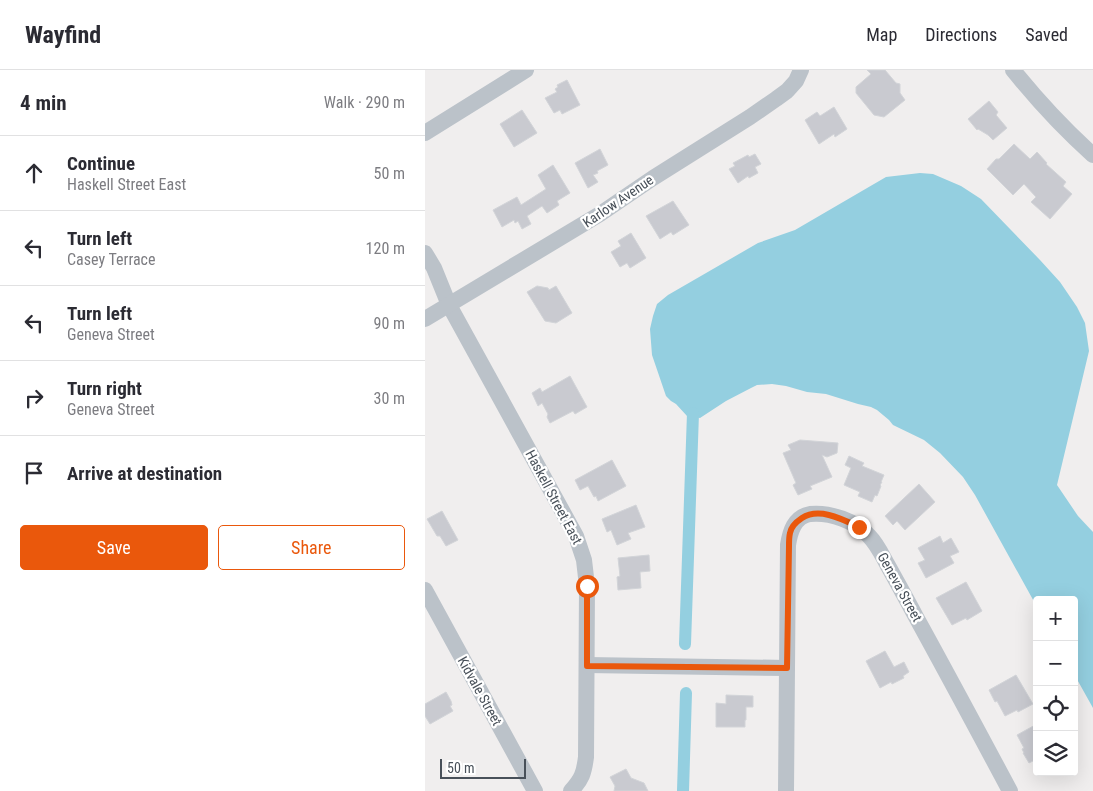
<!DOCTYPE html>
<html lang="en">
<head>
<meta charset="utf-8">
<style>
	:root { --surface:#fff; --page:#f7f7f7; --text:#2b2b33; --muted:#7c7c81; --line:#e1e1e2; --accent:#ea580c }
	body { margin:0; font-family:"Roboto Condensed",sans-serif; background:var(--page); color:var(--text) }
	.controls { position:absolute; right:15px; bottom:15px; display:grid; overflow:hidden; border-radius:5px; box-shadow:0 5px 20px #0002 }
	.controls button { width:45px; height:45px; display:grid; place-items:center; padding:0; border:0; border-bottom:1px solid var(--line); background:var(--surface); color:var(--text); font:25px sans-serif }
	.scale { position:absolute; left:15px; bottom:12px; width:86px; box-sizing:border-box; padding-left:5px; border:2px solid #485059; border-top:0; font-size:14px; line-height:18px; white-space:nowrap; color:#485059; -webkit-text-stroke:4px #fff; paint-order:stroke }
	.stop { position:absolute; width:15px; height:15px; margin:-11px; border:4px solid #ea580c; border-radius:50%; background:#fff }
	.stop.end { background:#ea580c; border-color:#fff; box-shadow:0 1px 5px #0008 }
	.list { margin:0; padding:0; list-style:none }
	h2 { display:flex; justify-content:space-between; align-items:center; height:65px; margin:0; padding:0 20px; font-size:21px }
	h2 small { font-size:16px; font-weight:400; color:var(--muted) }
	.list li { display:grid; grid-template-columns:32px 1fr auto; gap:15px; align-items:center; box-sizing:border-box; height:75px; padding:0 20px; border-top:1px solid var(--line) }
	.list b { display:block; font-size:19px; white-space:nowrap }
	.list p { margin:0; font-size:16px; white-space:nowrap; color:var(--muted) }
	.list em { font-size:16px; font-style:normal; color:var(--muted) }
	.actions { display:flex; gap:10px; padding:15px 20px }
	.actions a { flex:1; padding:11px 0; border:1px solid var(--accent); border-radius:5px; text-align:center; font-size:18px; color:var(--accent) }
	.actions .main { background:var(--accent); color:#fff }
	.icon { flex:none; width:28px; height:28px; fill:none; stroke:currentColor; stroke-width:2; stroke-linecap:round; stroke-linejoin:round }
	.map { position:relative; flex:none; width:668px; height:721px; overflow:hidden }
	header { display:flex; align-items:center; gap:30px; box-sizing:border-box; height:70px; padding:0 25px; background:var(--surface); border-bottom:1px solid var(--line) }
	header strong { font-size:24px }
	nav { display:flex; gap:28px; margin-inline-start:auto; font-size:18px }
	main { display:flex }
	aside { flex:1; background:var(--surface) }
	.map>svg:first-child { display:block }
</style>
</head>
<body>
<header>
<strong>Wayfind</strong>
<nav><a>Map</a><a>Directions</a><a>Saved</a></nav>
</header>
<main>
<aside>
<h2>4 min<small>Walk · 290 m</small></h2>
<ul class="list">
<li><svg class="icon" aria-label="ahead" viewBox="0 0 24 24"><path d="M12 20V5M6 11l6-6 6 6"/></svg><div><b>Continue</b><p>Haskell Street East</p></div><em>50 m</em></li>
<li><svg class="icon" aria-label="left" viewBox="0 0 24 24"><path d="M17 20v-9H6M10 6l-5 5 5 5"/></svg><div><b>Turn left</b><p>Casey Terrace</p></div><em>120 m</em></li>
<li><svg class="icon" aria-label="left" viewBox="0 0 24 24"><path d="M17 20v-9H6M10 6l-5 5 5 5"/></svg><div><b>Turn left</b><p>Geneva Street</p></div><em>90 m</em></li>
<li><svg class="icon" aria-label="right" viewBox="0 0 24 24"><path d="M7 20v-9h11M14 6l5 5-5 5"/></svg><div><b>Turn right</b><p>Geneva Street</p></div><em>30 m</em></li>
<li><svg class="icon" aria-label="arrive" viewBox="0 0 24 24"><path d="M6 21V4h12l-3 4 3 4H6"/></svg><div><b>Arrive at destination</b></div></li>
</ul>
<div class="actions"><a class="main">Save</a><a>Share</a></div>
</aside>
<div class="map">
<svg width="668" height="721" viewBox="0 0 668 721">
	<rect width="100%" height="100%" fill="#f0eeee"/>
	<polygon fill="#94cfe0" points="495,103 508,104 536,116 556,129 615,190 635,212 652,237 660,253 664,281 632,415 653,446 668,462 668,638 649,604 649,530 612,530 612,537 550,425 538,407 515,383 499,370 468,355 464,350 452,340 446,337 433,334 401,324 382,322 361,316 347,314 332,315 326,318 301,331 275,348 262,346 251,334 246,331 241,326 227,285 225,259 228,246 232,234 243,225 333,173 370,160 461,107"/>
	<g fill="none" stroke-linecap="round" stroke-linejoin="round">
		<g stroke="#94cfe0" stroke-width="12">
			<polyline points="260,574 268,343"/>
			<polyline points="258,721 261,623"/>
		</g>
	</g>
	<g fill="#c9cad0" stroke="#d2d4d8">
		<polygon points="442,0 460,0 471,13 475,14 475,23 480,30 459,47 449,45 431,23 431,17 446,4"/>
		<polygon points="142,10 155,35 137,44 135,40 129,43 120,28 132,22 130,19 133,17 132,15"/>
		<polygon points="564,31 573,42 571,45 582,58 568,70 563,65 553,59 552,60 543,49"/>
		<polygon points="409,37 422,59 410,67 409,64 394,74 380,50 392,42 395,46"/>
		<polygon points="97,40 112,63 89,77 75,54"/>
		<polygon points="589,74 605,89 612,82 622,93 621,94 641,112 638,116 647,124 625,149 606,132 611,127 599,114 588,125 562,99 571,89 574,89"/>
		<polygon points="175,79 183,95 172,101 173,103 168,105 173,112 163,118 150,93"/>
		<polygon points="330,84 336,94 330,97 333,103 324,108 323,106 313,113 304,99 310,96 308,93 323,85 324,87"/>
		<polygon points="128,95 145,123 132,131 134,135 122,143 117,136 102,146 106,154 97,159 93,151 90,153 89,150 77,157 68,140 92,127 96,135 121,119 113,105"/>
		<polygon points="248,131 264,155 248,165 246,162 235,169 221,146"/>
		<polygon points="206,163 221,188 205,198 202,193 195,197 186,182 196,176 193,171"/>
		<polygon points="112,216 123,218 124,220 131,216 147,243 131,253 120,251 102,222"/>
		<polygon points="145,306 162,337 150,344 148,341 125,353 122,347 123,344 117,333 113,336 107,323 115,318 117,322"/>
		<polygon points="375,370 413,373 412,383 402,387 397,385 407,407 385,416 387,419 373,425 368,415 371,413 358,383 366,380 363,375"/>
		<polygon points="424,386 439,393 437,396 459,405 456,412 457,412 455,415 456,416 452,426 450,425 447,432 433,426 435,422 419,415 426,398 420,395"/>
		<polygon points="187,390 201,416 173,431 171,426 169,427 163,416 155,420 150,410"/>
		<polygon points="494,414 510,432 480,460 472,451 468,455 460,446"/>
		<polygon points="211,435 220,457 203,463 206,469 192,475 186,460 182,462 177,449"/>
		<polygon points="17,441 33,470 21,476 15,466 12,466 2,449"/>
		<polygon points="515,466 518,473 526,468 534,482 525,486 529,493 501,508 493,493 500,490 493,478"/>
		<polygon points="224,485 225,501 215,502 216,518 193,520 192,507 195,506 193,488"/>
		<polygon points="541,512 557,541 542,550 541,548 527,555 511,528"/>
		<polygon points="460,581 469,597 479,592 484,602 478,606 479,608 467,614 466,612 455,618 441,591"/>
		<polygon points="591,605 608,634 593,642 592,640 580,646 572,631 570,632 564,620"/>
		<polygon points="21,622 26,631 27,635 25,636 28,641 5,654 0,646 0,634"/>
		<polygon points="301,625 328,626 328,637 321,637 321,650 320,650 320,657 291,657 291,633 301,634"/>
		<polygon points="612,654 612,689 604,693 598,683 599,683 597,679 599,678 592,665"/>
		<polygon points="201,699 206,708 219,713 223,721 189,721 190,716 185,707"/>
	</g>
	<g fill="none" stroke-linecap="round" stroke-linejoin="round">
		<g stroke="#bbc2c9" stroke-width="16">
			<path d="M588 0C613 31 639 59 668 85"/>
			<polyline points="0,63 101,0"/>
			<path d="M0 183 9 198 24 235 151 466 159 490 162 516 161 687C159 703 157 709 146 721"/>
			<polyline points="0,249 175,144 228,108 325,47 351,29 362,21 371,11 376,0"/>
			<polyline points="0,520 110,721"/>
			<polyline points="162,595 362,598"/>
			<path d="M361 721 363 475C365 462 369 447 385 444 405 442 431 451 444 466 452 474 457 485 462 494 472 512 482 530 491 547 523 605 554 663 585 721"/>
		</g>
	</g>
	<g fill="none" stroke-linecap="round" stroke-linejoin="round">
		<path stroke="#ea580c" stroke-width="6" d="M162 516V596L362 598 364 476C364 472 364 467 365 463 366 457 371 452 377 448 394 437 417 449 434 457"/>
	</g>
	<g text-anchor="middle" stroke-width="4.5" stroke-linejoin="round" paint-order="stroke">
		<g font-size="14" fill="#485059" stroke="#fff">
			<text transform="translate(193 131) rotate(-34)" y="5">Karlow Avenue</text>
			<text transform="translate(129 427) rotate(62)" y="5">Haskell Street East</text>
			<text transform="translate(475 517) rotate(61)" y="5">Geneva Street</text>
			<text transform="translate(55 621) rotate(61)" y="5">Kidvale Street</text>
		</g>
	</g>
</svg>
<div class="controls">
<button>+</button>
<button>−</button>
<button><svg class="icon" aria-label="locate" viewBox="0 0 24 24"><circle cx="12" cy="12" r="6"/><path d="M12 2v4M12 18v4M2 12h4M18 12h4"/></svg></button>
<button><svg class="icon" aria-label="layers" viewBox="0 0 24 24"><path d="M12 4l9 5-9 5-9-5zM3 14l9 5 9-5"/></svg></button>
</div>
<div class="scale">50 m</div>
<div class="stop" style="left:162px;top:516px"></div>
<div class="stop end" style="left:434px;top:457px"></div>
</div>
</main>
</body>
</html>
